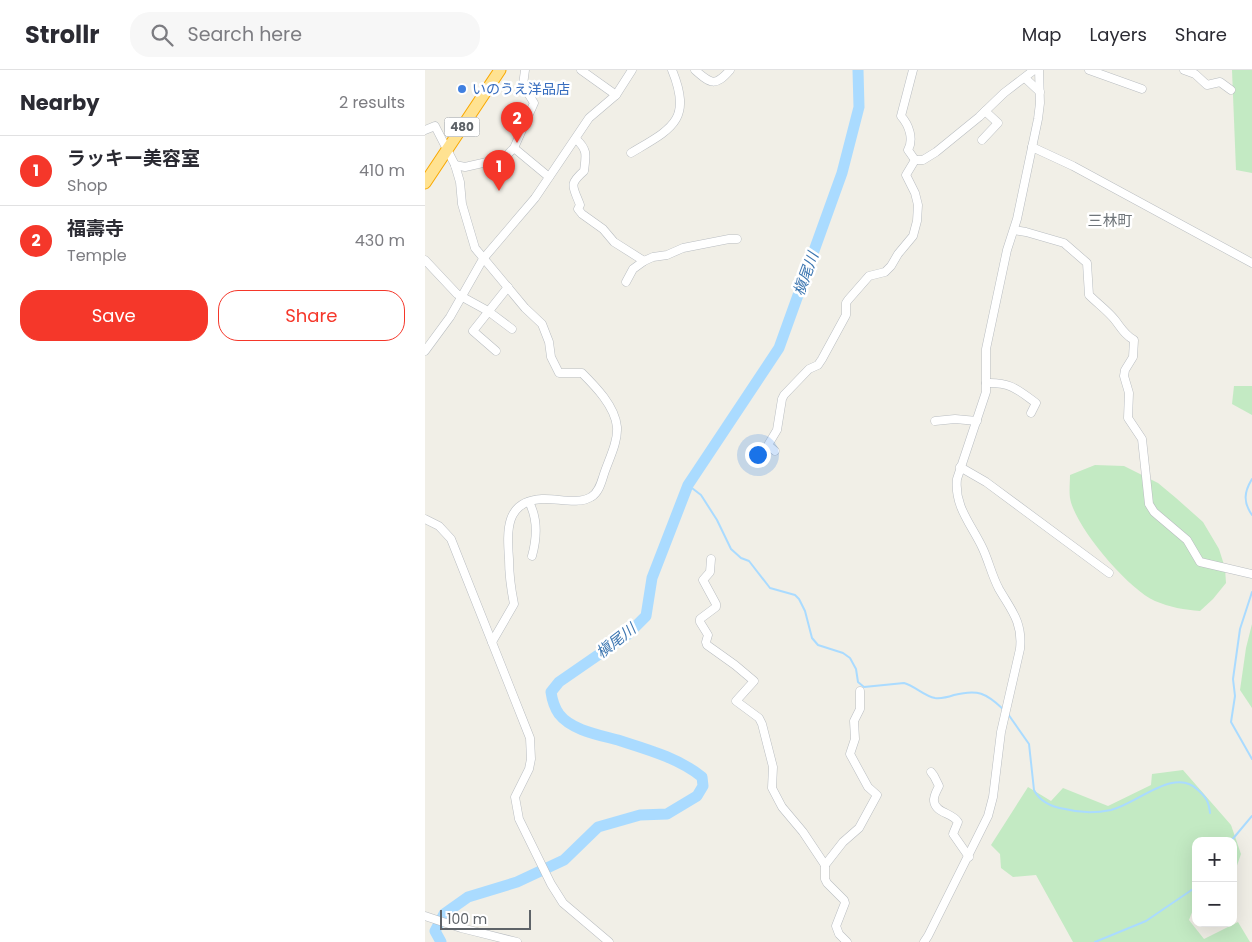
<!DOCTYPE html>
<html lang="en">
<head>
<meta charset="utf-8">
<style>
	:root { --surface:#fff; --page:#f7f7f7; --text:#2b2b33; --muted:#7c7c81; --line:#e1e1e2; --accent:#f5372a }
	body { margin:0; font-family:Poppins,"Noto Sans JP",sans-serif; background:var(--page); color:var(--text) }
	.controls { position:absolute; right:15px; bottom:15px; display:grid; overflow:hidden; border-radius:10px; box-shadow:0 5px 20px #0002 }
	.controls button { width:45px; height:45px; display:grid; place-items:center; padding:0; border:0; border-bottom:1px solid var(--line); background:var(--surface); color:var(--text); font:25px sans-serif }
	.scale { position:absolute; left:15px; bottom:12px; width:91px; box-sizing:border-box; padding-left:5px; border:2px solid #5e6368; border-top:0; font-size:14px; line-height:18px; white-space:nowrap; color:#5e6368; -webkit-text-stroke:4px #fff; paint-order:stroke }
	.you { position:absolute; left:332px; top:384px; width:18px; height:18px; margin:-12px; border:4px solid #fff; border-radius:50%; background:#1a73e8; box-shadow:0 0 0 8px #1a73e833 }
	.badge { display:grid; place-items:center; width:32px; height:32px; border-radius:50%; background:var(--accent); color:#fff; font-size:16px; font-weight:700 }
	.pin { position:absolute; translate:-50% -41px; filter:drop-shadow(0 1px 2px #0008) }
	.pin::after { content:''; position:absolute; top:26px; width:18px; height:15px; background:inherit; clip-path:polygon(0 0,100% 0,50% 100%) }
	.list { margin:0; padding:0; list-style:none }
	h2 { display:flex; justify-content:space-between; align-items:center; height:65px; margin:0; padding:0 20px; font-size:21px }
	h2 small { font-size:16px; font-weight:400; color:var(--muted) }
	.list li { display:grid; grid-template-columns:32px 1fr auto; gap:15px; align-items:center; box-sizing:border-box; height:70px; padding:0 20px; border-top:1px solid var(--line) }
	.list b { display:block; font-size:19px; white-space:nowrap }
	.list p { margin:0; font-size:16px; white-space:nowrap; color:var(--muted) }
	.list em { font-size:16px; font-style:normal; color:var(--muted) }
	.actions { display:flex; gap:10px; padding:15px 20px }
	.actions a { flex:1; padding:11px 0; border:1px solid var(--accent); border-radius:20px; text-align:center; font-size:18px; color:var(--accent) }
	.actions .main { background:var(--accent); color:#fff }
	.icon { flex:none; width:28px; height:28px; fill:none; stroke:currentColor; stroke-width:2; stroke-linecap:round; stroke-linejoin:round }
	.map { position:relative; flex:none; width:827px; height:872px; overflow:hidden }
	header { display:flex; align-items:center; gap:30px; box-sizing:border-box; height:70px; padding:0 25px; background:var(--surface); border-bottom:1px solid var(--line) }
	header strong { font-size:24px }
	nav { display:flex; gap:28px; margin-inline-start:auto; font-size:18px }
	.search { width:350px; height:45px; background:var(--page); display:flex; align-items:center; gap:12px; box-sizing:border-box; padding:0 18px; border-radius:20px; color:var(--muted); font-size:19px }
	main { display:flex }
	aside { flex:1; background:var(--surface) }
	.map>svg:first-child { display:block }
</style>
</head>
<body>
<header>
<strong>Strollr</strong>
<div class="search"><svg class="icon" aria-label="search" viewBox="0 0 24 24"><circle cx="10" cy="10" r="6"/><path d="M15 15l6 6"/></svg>Search here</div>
<nav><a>Map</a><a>Layers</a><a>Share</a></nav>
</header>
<main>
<aside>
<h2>Nearby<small>2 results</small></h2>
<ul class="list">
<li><span class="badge">1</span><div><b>ラッキー美容室</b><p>Shop</p></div><em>410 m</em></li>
<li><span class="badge">2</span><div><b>福壽寺</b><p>Temple</p></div><em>430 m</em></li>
</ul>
<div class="actions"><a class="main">Save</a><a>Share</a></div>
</aside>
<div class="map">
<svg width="827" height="872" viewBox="0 0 827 872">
	<rect width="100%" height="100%" fill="#f1efe7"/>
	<g fill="#c3eac3">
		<polygon points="807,0 827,0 827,103 811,100"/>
		<polygon points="809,316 827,316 827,345 807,334"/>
		<path d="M670 395 699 396 733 413 751 428 778 452 794 479 800 498 801 513 788 529 775 541C760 540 744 537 730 531 703 519 650 457 645 428 644 421 645 412 645 405Z"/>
		<polygon points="827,554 827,638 815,620 821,578"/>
		<polygon points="758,700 806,755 816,784 808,807 808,771 771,771 771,832 764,850 779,869 813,852 825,872 648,872 611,805 588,807 576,798 575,784 566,775 603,717 626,731 638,718 683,736 726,715 727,704"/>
	</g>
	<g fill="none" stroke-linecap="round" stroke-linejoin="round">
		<g stroke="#aadbff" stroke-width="2">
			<path d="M827 409C819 422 818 432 827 445"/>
			<path d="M263 415 276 425 292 450 306 479 316 488 324 491 345 518 370 525 374 529 380 541 387 568 393 575 418 583 425 588 431 599 433 612 439 617 479 613C490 616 499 626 510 628 517 629 523 627 529 625 553 619 561 623 578 639"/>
			<polyline points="827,522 815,559 808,609 810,626 806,652 827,689"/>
			<path d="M583 644 604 674 609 720C615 732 627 737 640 739 655 743 671 743 686 740 712 734 750 696 773 720 781 727 784 732 785 743"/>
			<polyline points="806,771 827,746"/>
			<polyline points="670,872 721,851 771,817"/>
		</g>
		<path stroke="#aadbff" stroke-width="11" d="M16 872 10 861 19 844 43 827 92 812 139 790 173 757 215 745 242 744 272 726 278 716 277 707C254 688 221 679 193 670 174 665 146 660 134 644 129 637 127 629 126 622L134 612 202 565 221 546 227 508 263 415 354 278 417 103 434 37 433 0"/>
		<g stroke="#b9bdc1" stroke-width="9">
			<g id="minor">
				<polyline points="156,0 191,25"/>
				<path d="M270 0C286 14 290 17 305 0"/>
				<path d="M488 0 476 46C484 55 489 69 483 80L490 90"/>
				<polyline points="664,0 717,19"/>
				<polyline points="759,0 770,4 782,15 795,12 806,20"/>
				<polyline points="600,8 615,22"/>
				<path d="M0 60 10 56 30 95 35 112 37 134 50 178 100 238 117 254 124 272 126 287 134 303H157C170 316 190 336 192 357 193 371 185 387 180 401 177 409 175 422 166 427 153 435 132 428 117 429 80 431 82 461 84 489 84 504 86 519 89 534L67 572"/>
				<path d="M151 69C163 80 161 85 159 101 143 115 148 116 155 135L153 139 157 144 178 159 189 172 219 191"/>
				<polyline points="557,70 573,53 560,41"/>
				<polyline points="607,77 648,96 827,193"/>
				<polyline points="89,78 124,107"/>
				<path d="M206 83C246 59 268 51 247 0"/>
				<polyline points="490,90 498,90 511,82 554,47 579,23 609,0"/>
				<polyline points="30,95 40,97 71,90 82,85 89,78 109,33 98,15 100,0"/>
				<path d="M589 160 601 162 639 173 662 193 664 225C673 234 683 241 690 250 697 259 700 265 709 270L708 287 700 300 699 306 704 323 703 348 717 369 724 434 729 442 762 470 775 492 827 504"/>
				<polyline points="0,190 32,224 63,241 87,259"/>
				<polyline points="201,212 208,199 219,191 228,187 242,185 258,178 304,169 312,169"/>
				<polyline points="0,281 25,247 58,189 110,128 164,48 191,25 207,0"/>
				<polyline points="71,281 48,261 83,217"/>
				<path d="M561 313C585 312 592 319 611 333L606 343"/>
				<polyline points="510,351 530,349 552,351"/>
				<polyline points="350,381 343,375 352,360 357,329 359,325 384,299 393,295 397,289 421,245 421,233 423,230 444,206 460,202 466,196 473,184 488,166 492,151 493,135 490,123 481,105 490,90"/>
				<polyline points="535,397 561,412 684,503"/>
				<path d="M104 432C113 449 112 468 107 486"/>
				<polyline points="0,449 14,456 26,469 105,668 106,689 104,699 90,727 94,749 126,814 138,833 184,872"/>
				<polyline points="286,489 285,502 278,510 291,534 291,537 275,549 275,552 283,565 281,572 282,575 310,595 329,611 311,631 334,648 337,654 348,697 347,718 357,737 378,762 400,795 400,809 402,813 419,830 420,833 411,856 414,864 422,872"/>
				<path d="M506 702 509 706 514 716C512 720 508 727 509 731 510 743 528 743 533 752L528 764 544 787"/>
				<polyline points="400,795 418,772 434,758 452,725 443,717 425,684 430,669 429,651 435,639 435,621"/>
				<polyline points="0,846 36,858 92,872"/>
				<path d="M499 872 503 866 563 746 568 727 576 662 595 579C598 552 586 540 574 519 567 506 564 492 558 479 547 455 529 437 532 409L561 322V279L582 180 592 149 613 49 615 33 614 0"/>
			</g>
		</g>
		<g stroke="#f9a800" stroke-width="13">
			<polyline id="highway" points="0,113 75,0"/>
		</g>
		<use href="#minor" stroke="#fff" stroke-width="8"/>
		<use href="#highway" stroke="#ffe291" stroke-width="11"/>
	</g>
	<circle fill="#3f7fe0" stroke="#fff" stroke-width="2" cx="37" cy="19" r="5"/>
	<g text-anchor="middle" stroke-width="5" stroke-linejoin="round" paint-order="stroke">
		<rect fill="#fff" stroke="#8e9295" stroke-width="1" x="19.5" y="47.5" width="35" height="19" rx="4"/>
		<g font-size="12" font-weight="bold" fill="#5e6368">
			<text x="37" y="61">480</text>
		</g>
		<g font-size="14" fill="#366cbe" stroke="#fff" text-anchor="start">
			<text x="47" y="24">いのうえ洋品店</text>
		</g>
		<g font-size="15" fill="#6f757a" stroke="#fff">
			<text x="685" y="156">三林町</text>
		</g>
		<g font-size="15" font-style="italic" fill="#3b75b0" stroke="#fff">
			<text transform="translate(381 204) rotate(-70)" y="5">槇尾川</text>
			<text transform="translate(191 571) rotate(-38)" y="5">槇尾川</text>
		</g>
	</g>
</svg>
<div class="controls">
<button>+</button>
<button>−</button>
</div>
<div class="scale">100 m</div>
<div class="you"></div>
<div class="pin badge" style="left:74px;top:121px">1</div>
<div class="pin badge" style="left:92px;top:73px">2</div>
</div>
</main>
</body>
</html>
